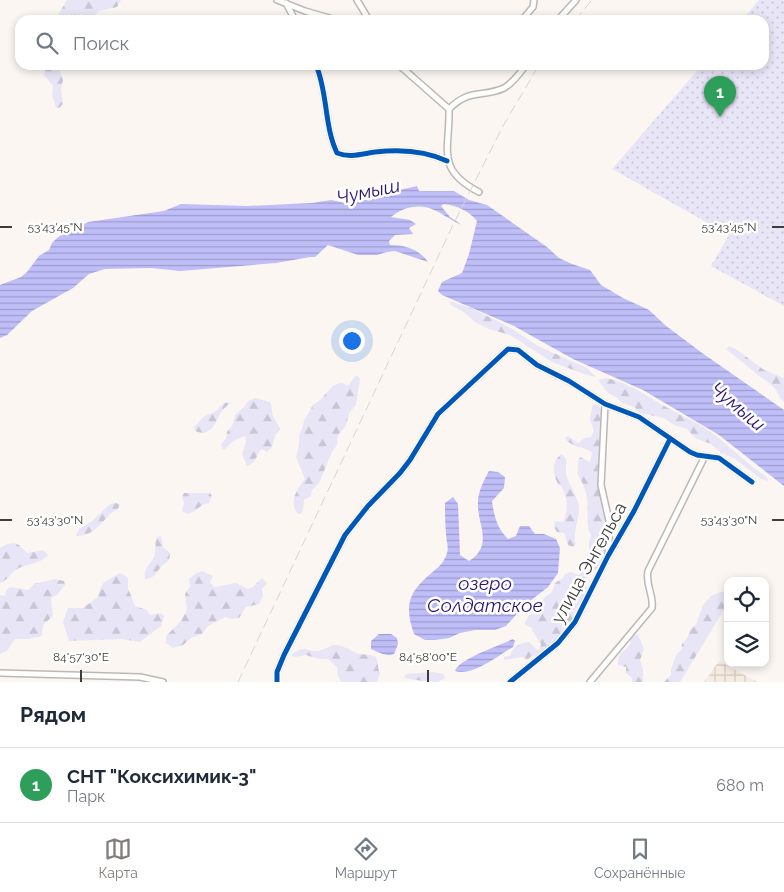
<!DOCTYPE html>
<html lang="ru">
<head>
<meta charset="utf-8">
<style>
	:root { --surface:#fff; --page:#f2f2f3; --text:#1f2937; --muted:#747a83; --line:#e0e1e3; --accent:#817d79 }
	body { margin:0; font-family:Raleway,sans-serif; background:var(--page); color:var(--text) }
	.controls { position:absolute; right:15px; bottom:15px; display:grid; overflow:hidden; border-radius:10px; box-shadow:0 2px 8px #0003 }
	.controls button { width:45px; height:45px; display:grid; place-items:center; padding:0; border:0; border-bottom:1px solid var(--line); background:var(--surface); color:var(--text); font:25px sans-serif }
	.you { position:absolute; left:351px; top:340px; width:18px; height:18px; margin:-12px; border:4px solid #fff; border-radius:50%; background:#1a73e8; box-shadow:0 0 0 8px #1a73e833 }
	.badge { display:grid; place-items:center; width:32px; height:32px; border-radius:50%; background:var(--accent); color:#fff; font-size:16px; font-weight:700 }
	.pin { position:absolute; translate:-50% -41px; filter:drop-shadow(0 1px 2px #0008) }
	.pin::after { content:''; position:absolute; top:26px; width:18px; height:15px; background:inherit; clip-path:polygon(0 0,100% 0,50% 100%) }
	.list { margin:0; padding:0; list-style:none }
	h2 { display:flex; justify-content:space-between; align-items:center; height:65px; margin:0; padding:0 20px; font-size:21px }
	h2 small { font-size:16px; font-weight:400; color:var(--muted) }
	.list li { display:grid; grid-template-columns:32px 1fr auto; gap:15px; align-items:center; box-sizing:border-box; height:75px; padding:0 20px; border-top:1px solid var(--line) }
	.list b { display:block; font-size:19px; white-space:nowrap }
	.list p { margin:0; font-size:16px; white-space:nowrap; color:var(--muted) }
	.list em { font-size:16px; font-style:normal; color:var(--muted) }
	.icon { flex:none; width:28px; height:28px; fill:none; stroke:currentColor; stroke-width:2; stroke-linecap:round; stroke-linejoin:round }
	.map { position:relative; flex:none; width:784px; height:682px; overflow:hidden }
	.search { position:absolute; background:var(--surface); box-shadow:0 2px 8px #0003; left:15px; right:15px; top:15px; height:55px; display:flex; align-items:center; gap:12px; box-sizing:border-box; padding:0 18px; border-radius:15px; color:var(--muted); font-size:19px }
	.sheet { height:140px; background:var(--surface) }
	nav { display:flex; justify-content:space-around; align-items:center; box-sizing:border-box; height:70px; border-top:1px solid var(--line); background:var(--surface); font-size:14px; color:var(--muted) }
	nav a { display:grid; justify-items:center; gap:2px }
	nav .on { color:var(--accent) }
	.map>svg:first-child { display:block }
</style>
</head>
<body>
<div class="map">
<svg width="784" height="682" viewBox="0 0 784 682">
	<defs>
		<pattern id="industrial-grid" width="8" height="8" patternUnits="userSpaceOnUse" patternTransform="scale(1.25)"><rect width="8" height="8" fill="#f6ebe1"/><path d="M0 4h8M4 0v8" fill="none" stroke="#d4cac2"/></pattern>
		<pattern id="forest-firs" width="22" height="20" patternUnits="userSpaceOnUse" patternTransform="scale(1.25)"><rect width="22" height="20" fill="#e8e6f6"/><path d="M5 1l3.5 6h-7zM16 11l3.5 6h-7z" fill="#c8c6d4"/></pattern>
		<pattern id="garden-dots" width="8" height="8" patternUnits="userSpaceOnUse" patternTransform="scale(1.25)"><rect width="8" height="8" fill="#e8e6f6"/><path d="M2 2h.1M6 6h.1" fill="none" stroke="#c8c6d4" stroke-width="1.8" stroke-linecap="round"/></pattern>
		<pattern id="water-rules" width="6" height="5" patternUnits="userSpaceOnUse" patternTransform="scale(1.25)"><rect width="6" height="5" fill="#c0bef8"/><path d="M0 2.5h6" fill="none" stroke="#9d9cca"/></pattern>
	</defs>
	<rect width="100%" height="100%" fill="#fbf6f2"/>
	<polygon fill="url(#industrial-grid)" points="719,661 757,682 704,682"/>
	<g fill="url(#forest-firs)">
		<polygon points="67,0 121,0 117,7 99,11 90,20 55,20"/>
		<polygon points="47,65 63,65 60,71 63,80 61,90 63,104 59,108 56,107 52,95 53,86 44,75"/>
		<polygon points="450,301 473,309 511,328 538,346 587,368 596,377 584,374 552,362 510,335 489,329 475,322 465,313 451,305"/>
		<path d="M728 346 736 349 764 370 784 378V402L780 398C777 387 767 382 758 375 748 367 738 358 727 350Z"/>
		<path d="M355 376H358L360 379 356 405 349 413 346 426 338 435 337 445 332 452 319 483 312 490 311 496 304 500 303 511 300 514H298C288 502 297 489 305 479L296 457 299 445V435L302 429 304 421 313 405 319 401 334 385 342 383 348 386Z"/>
		<path d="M607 378C631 384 645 395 666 407 683 417 700 423 716 436 734 450 748 465 767 477L768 481 761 479 735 459 720 452 711 444 695 438 687 429 674 425 664 418 640 413 634 407 622 403 616 397 608 393 598 380Z"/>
		<path d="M256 398 270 402C273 407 271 413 274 418 276 423 279 424 280 429L275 436 272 447 267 452 262 449C255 455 258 462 247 466L242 454 246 442 245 436 233 441 225 449H223L221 445 226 438 227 432 233 424 235 415 244 407 248 401Z"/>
		<path d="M231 402C228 405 224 408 222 411 215 422 212 438 195 431L194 427 203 417 216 411 224 403Z"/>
		<path d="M597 404C608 412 602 446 601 460 594 473 600 488 604 502 606 509 606 554 602 559 598 567 592 574 585 580L587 588 583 598 574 612 572 619 565 631 558 639 539 655 532 656 527 660 523 657 504 660 505 657 510 656C512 647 520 643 529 642L537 650H539L541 644 533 632 532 628 526 625 525 623 529 615 535 612 544 598 552 592 555 583 563 578 565 574 571 572 579 575 585 566V558L589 552V542L591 535C585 525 589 510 587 499 586 489 582 482 577 473 580 467 576 463 580 457L590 462 592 453C585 446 571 448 565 438L568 436 578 443 585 438 591 437 594 431 590 419 592 407 593 405Z"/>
		<path d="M562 454 566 459C567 464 565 469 566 474 569 485 577 495 579 506 580 518 572 534 576 544L573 547 568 545 564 533 557 532 554 527 555 521 563 522C568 513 568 497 562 488 560 484 559 486 557 482 552 472 552 460 562 454Z"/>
		<path d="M184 493H210L212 496 209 503C198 505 197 512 187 514L182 511 184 503 182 497Z"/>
		<path d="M115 503 120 504C118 511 114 511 109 515 99 526 92 536 76 536L79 529 92 521 110 504Z"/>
		<path d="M161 536 163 547 170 553C170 562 166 562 161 567 155 573 156 578 145 579 143 568 150 565 154 557 157 548 154 543 157 537Z"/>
		<path d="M14 543 19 545 27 553 43 550 48 555C44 562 26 565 19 568 10 572 9 580 0 583V548L7 544Z"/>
		<polygon points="202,571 213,576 210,582 214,587 236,583 248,589 253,587 262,578 267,583 262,589 263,596 259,604 246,607 239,618 231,619 225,617 208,626 202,634 191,638 183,645 173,648 166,643 166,636 181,621 187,610 185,594 190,586 189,579 195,574"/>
		<path d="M119 573 123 574 128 578V588L135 606 147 610 150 615 161 613 164 616 161 626 140 642 121 639 69 641 63 622 68 608H83L98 597C102 578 106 583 119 573Z"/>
		<polygon points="55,579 64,581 65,585 57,595 51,598 53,616 43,625 42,636 28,639 15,639 7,651 0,654 0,595 5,596 6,590 10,587 28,590 34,584"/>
		<polygon points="720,592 728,592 728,603 685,674 680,682 664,682 671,675 671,670 676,655 681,650 682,644 687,638 690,630 696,624 703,605 711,596"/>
		<path d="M638 634 644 649 640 660C644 668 643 674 643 682H632V678L626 673V667L618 665C619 651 620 655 630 645L631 637Z"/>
		<path d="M333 645C344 644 351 652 360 654 367 655 371 654 376 657 379 663 377 668 380 673L377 682H341L338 676 337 667 328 659H319L306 655 294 657 291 655C307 643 305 652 318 651 323 650 328 647 333 645Z"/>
		<polygon points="434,672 444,674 445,678 438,682 434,682 407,679 404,677 406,674"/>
	</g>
	<polygon fill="url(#garden-dots)" points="759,0 784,0 784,306 711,266 729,235 612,169 702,65 764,65 764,20 742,20"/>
	<g fill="url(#water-rules)">
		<path d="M417 186 419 191H454L469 200 487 205 547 247 559 258 572 264 590 270 601 285 623 298 649 310 665 325 702 353 784 410V486L719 435 643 390 573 359 514 326 442 295 438 291 442 282 462 273 469 254 477 221C468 210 457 206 444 204L441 206 450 217 462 225C449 220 444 214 434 210 420 203 403 207 391 217L410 220 416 224 409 228 413 234 395 235 389 241 390 245C405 245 419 249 428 262L395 251 387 252 377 255H358L328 245 315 257H310L276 263 180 271 151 268 105 269 89 274 73 288 32 311 7 335 0 338V285L21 277 27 272 39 256 49 250 52 243 57 238 64 233 76 229 88 222 164 211 181 204 247 206 312 203 331 200 345 203 372 199 386 193Z"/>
		<path d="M489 471 498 472 505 477 504 488 492 501C494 516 497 528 508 539L516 536 520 526H529L535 534H544L556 539 560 548 558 573 548 587 525 605 506 626 495 630H475L460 633 449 638 435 640H425L414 634C405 608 407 594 428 576 437 568 444 564 447 553 449 547 446 539 446 534 445 523 445 513 445 503L453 497 458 504 460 555 469 561C495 544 476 524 478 500 479 490 484 480 489 471Z"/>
		<path d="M379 634H391L397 638 398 644 394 654C386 657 378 652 371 649V641Z"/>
		<path d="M513 639 515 641 513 647C499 655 472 677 455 671 458 659 501 645 513 639Z"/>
	</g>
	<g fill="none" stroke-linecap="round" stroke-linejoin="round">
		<g stroke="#bdb8b5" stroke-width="8">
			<g id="street">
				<polyline points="277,0 305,11 336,20"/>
				<polyline points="357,0 369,20"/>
				<polyline points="286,3 295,20"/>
				<polyline points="522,20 533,7 534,0"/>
				<polyline points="558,20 576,0"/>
				<path d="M316 65C328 93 324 126 337 153 350 158 361 154 375 152 400 149 424 150 447 161"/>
				<polyline points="399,65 449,109"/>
				<path d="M479 192C435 169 450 150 449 109 470 88 482 98 504 88 513 83 520 73 526 65"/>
				<polyline points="605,404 601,485 610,525 608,553"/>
				<polyline points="0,673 140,677 163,682"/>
				<polyline points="277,682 277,672 284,655 345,535 368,506 400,473 410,460 438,414 508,349 518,350 537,365 569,381 605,404 639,417 690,452 697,455 719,458 752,482"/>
				<polyline points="510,682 558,643 575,622 608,556 634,511 670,439"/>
				<path d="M590 682 652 608C654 595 645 585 648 571L705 456"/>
			</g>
		</g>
		<use href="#street" stroke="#fefefd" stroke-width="5"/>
		<g stroke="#d6d5d4" stroke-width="1" stroke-dasharray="10 5" stroke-linecap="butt">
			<polyline points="575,20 592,0"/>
			<polyline points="238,682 453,225 503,126 539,65"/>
		</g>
		<g stroke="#fff" stroke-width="8">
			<g id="cycleway">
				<path d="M316 65C328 93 324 126 337 153 350 158 361 154 375 152 400 149 424 150 447 161"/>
				<polyline points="277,682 277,672 284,655 345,535 368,506 400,473 410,460 438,414 508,349 518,350 537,365 569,381 605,404 639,417 690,452 697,455 719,458 752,482"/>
				<polyline points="510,682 558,643 575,622 608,556 634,511 670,439"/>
			</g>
		</g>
		<use href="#cycleway" stroke="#0057b8" stroke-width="5"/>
	</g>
	<path fill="none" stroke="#403c38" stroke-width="2" d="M0 227H12M772 227H784M0 520H12M772 520H784M81 670V682M428 670V682"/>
	<g text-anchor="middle" stroke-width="5" stroke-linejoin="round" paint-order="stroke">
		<g font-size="18" fill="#403c38" stroke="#fff">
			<text transform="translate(589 563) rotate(-61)" y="6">улица Энгельса</text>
		</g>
		<g font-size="19" font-style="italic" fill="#2b1575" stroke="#fff">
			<text transform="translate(368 191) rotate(-12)" y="7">Чумыш</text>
			<text transform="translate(738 406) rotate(40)" y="7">Чумыш</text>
			<text x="485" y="590">озеро<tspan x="485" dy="22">Солдатское</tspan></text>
		</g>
	</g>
	<g font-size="12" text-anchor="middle" fill="#403c38" stroke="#fff" stroke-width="5" stroke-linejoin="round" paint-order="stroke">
		<text x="55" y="231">53°43'45"N</text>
		<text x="729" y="231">53°43'45"N</text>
		<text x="55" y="524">53°43'30"N</text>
		<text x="729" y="524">53°43'30"N</text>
		<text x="81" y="661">84°57'30"E</text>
		<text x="428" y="661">84°58'00"E</text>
	</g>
</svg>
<div class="controls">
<button><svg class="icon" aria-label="locate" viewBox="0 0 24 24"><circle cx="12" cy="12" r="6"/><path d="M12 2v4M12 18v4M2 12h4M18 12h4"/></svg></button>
<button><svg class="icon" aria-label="layers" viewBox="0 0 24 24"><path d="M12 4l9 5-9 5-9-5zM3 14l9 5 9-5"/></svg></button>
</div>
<div class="you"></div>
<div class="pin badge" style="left:720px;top:117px;background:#2e9e5b">1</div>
<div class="search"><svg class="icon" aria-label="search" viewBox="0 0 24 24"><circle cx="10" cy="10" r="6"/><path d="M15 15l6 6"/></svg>Поиск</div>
</div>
<section class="sheet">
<h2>Рядом<small></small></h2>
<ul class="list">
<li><span class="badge" style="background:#2e9e5b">1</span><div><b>СНТ &quot;Коксихимик-3&quot;</b><p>Парк</p></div><em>680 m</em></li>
</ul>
</section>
<nav>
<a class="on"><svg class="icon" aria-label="map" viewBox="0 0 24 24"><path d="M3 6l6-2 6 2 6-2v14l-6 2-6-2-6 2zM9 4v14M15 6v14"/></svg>Карта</a>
<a><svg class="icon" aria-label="directions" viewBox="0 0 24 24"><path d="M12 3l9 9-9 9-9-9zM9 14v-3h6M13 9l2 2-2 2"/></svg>Маршрут</a>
<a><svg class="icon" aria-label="saved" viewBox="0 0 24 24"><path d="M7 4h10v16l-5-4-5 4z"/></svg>Сохранённые</a>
</nav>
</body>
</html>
